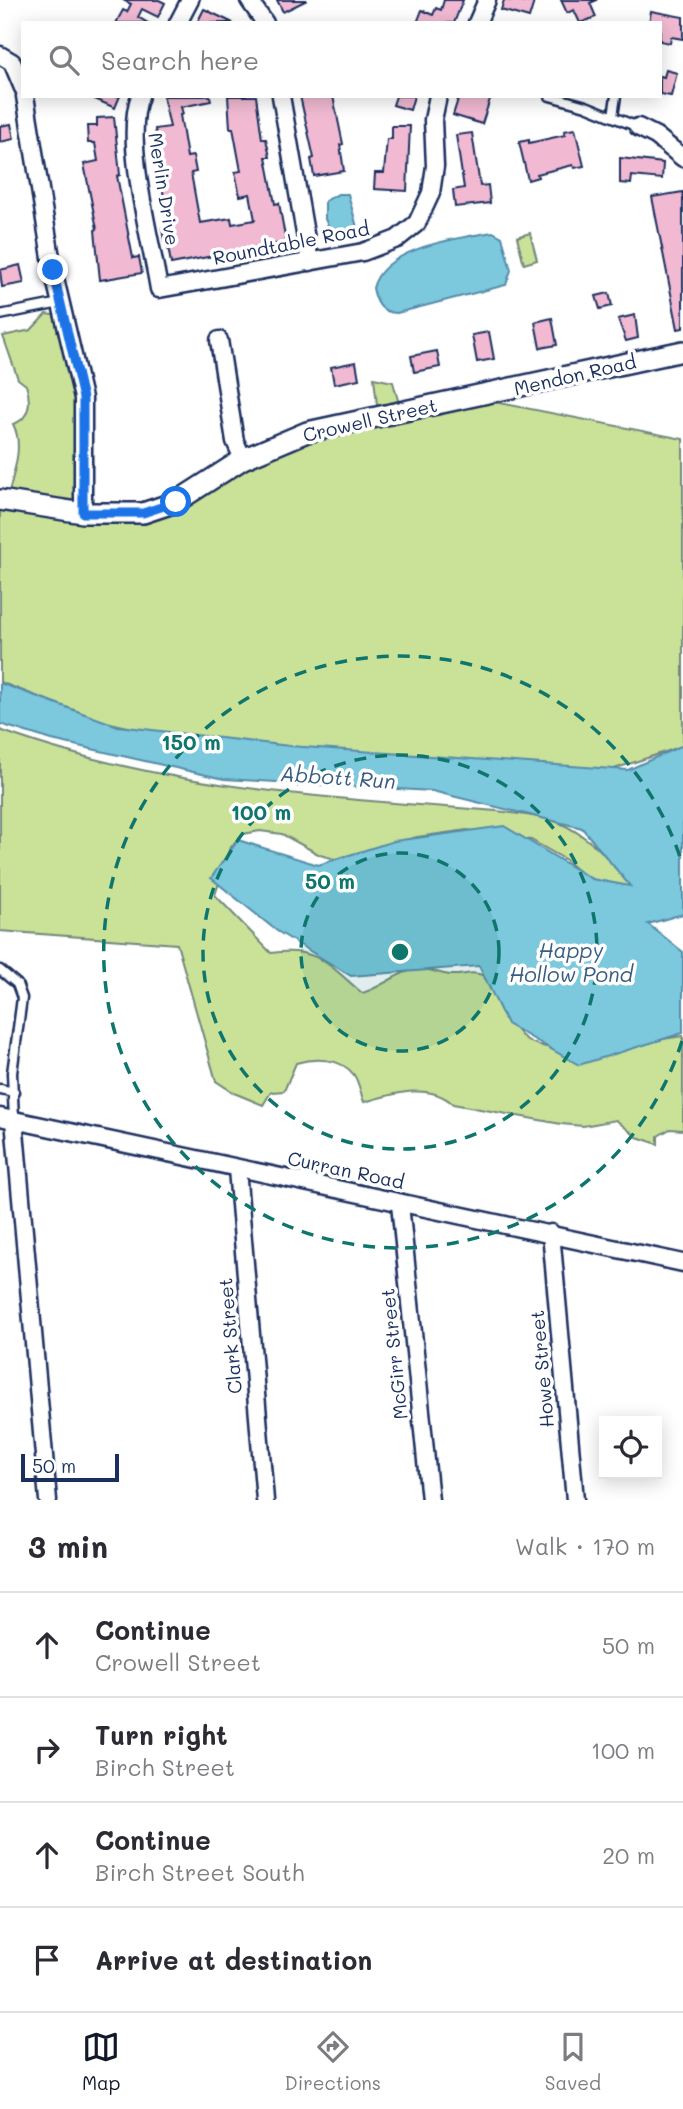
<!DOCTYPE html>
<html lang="en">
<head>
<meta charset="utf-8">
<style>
	:root { --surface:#fff; --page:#f7f7f7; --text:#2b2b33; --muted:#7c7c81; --line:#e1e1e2; --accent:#111827 }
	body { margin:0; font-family:Mali,sans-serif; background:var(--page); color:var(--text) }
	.controls { position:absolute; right:21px; bottom:21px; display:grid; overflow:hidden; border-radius:0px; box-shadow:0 4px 18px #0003 }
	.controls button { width:63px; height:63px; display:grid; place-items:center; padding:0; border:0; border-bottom:2px solid var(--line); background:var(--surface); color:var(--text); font:35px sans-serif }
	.scale { position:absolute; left:21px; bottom:18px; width:98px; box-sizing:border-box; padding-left:7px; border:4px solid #1b2f5e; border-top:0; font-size:19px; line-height:24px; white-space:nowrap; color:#1b2f5e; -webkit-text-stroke:5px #fff; paint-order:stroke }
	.stop { position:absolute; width:21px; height:21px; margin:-16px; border:5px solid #1a73e8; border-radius:50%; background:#fff }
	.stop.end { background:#1a73e8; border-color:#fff; box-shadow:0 2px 7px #0008 }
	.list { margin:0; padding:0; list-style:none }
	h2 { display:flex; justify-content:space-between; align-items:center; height:91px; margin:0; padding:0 28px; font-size:30px }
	h2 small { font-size:23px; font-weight:400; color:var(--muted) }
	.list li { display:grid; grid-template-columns:46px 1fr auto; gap:21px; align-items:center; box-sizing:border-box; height:105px; padding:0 28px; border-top:2px solid var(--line) }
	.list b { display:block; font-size:26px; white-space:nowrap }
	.list p { margin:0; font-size:23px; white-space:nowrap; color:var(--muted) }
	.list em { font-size:23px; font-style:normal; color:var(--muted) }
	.icon { flex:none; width:38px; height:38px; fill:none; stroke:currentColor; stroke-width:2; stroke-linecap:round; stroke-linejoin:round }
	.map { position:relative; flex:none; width:683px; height:1500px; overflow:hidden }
	.search { position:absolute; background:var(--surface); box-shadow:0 4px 18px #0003; left:21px; right:21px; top:21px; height:77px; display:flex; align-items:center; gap:18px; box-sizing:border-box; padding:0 24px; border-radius:0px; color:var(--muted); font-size:26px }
	.sheet { height:511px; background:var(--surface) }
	nav { display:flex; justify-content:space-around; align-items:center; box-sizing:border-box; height:98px; border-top:2px solid var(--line); background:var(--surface); font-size:19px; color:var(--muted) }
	nav a { display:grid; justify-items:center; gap:4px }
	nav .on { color:var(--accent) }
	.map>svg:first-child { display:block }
</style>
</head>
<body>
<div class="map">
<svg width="683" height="1500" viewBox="0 0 683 1500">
	<rect width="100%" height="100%" fill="#fff"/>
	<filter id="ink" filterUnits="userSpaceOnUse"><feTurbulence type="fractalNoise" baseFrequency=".0143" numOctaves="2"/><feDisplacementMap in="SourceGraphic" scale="14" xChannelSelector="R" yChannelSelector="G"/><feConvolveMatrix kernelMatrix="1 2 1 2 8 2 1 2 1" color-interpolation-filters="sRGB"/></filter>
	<g filter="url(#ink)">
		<g fill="#cae298" stroke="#72887b" stroke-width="2">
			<polygon points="530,233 537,260 524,264 517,237"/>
			<path d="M46 314 65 317 93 509 130 516 242 462 378 414 374 378 393 382 401 411 474 398 683 439V746L605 772 197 742 101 721 0 682V499L7 500C12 476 25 447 13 424 31 419 31 400 26 385L18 379 3 336 31 330Z"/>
			<path d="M0 730C160 789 330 798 497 811 518 814 538 815 557 822 586 833 631 875 646 902L582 875 566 860 531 840 467 830 417 837 335 859 320 855 282 834 260 831 243 834 231 847 215 895 271 953C317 946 329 965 362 993 382 988 400 969 421 969 431 969 442 975 452 975 463 976 473 970 484 976 511 991 501 1034 538 1045 574 1056 645 1041 683 1036V1130L670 1129 658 1136V1144L637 1137 616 1120 583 1126 561 1124 453 1104C429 1082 393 1094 364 1102 361 1095 359 1082 354 1075 341 1057 314 1058 296 1063L284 1091 271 1092 263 1105 234 1093 216 1081 177 944 0 931Z"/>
		</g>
		<g fill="#7cc8dc" stroke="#558baa" stroke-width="2">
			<polygon points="338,194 348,194 358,231 332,235 325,219 325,201"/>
			<path d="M493 232 502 237 511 270 506 285 397 313C381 313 376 303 373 288 383 247 458 238 493 232Z"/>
			<polygon points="0,683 118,726 290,746 628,770 683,745 683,914 648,924 683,952 683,1033 579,1065 507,1024 479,966 351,976 277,931 211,878 238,840 318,865 394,841 504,826 592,879 630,886 582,828 432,791 224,779 52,740 0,724"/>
		</g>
		<g fill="#f1bad2" stroke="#1b2f5e" stroke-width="2">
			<polygon points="123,0 159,0 165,3 158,17 142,9 138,17 148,23 116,23 123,10 127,12 131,4"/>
			<polygon points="277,0 307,0 283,12"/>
			<polygon points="444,0 463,0 454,23 417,23 422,10 433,15 436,8 441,10"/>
			<polygon points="504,0 534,2 529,18 501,10"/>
			<polygon points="561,0 597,0 590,3 596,17 580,23 574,10 567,13"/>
			<polygon points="204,9 233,23 197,23"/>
			<polygon points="651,11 683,17 683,39 671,37 670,43 660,41 660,23 649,23"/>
			<polygon points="666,70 677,73 671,96 660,94 660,76 664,77"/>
			<polygon points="88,96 120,96 115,108"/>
			<polygon points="163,96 210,96 211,101 181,107 183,114 180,115 187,157 193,156 196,172 191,173 200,223 231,218 232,224 255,220 250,194 240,196 235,172 241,171 233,128 230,128 228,96 256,96 262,139 266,139 270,157 266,157 275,204 279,203 286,242 171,264 167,240 164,241 162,228 170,227 157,162 161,161 155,129 170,127"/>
			<polygon points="300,96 333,96 343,144 340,145 344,171 314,176 311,159 314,158"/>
			<polygon points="396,96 414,96 410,110 393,105"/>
			<polygon points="459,96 491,96 482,124 453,115"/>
			<polygon points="114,117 120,175 117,176 133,258 139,257 142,273 100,280 95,230 97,229 84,164 98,161 95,143 88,143 87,126 97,126 97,118"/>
			<polygon points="11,124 14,139 0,142 0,126"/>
			<polygon points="392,126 410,126 407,191 374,189 375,173 384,173 387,139 392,139"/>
			<polygon points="575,129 584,166 574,168 573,165 537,174 538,177 528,180 519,142 529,140 529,143 565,135 564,131"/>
			<polygon points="472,133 480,186 488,185 490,203 455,207 453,190 464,188 456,135"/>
			<polygon points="620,158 663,163 662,179 632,176 631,184 620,183"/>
			<polygon points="683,192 683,328 678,329 652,197"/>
			<polygon points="20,265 24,283 2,287 0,270"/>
			<polygon points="609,293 612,306 600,309 596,296"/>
			<polygon points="635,315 638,338 626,341 618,319"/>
			<polygon points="552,318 557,345 540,348 535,322"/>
			<polygon points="489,332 494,359 477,362 472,335"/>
			<polygon points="437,351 440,367 414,372 411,356"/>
			<polygon points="356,362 359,379 334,384 331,367"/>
		</g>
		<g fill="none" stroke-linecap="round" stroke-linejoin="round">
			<g stroke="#1b2f5e" stroke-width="13">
				<g id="service">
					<polyline points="550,96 586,106 638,127"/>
					<polyline points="613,116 616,96"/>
					<polyline points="0,315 60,303"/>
					<polyline points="0,970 17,984 22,998 12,1073 14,1120"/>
					<polyline points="0,1089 14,1092"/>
				</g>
			</g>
			<g stroke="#1b2f5e" stroke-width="21">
				<g id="minor">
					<polyline points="249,0 265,23"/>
					<polyline points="178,23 190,0"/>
					<polyline points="477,23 487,0"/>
					<polyline points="0,55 12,62 23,88"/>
					<polyline points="25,96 53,270 83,398 83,513"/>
					<path d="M140 96C123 141 151 239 159 289L363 252 397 239 417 223 431 193 435 166 433 120 438 96"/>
					<polyline points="281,96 310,262"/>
					<polyline points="638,127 656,136 683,158"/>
					<polyline points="219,340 235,441 243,459"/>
					<polyline points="0,1117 683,1263"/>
					<polyline points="14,1120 48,1500"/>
					<polyline points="237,1169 265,1500"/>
					<polyline points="400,1204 430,1500"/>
					<polyline points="551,1233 575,1500"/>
				</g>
			</g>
			<g stroke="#1b2f5e" stroke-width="24">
				<polyline id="tertiary" points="0,500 83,513 143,513 176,502 243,459 307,432 683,351"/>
			</g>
			<use href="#service" stroke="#fff" stroke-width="8"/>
			<use href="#minor" stroke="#fff" stroke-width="16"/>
			<use href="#tertiary" stroke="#fff" stroke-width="19"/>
		</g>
	</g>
	<g fill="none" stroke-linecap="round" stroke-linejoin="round" filter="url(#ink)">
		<polyline stroke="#1a73e8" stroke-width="9" points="53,270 83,398 83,513 143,513 176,502"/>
	</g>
	<circle cx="400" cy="952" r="99" fill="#0f766e" fill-opacity=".12"/>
	<g fill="none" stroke="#0f766e" stroke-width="3.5" stroke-dasharray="12 9">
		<circle cx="400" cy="952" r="99"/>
		<circle cx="400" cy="952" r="197"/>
		<path d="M682 1041A296 296 0 1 1 682 863"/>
	</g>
	<g text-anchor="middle" stroke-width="7" stroke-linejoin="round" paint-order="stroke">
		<g font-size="19" fill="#1b2f5e" stroke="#fff">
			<text transform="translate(164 189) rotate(81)" y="7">Merlin Drive</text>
			<text transform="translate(291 243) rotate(-11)" y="7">Roundtable Road</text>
			<text transform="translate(575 375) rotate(-13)" y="7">Mendon Road</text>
			<text transform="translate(370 420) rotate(-13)" y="7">Crowell Street</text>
			<text transform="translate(346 1170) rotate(12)" y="7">Curran Road</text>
			<text transform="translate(230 1336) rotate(-95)" y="7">Clark Street</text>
			<text transform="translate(394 1354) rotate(-96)" y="7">McGirr Street</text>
			<text transform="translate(542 1369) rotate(-95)" y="7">Howe Street</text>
		</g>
		<g font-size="21" font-style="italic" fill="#385d84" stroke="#fff">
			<text transform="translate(338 778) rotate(4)" y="7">Abbott Run</text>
			<text x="571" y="958">Happy<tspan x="571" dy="24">Hollow Pond</tspan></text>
		</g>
	</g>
	<circle cx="400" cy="952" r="10" fill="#0f766e" stroke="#fff" stroke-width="3.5"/>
	<g font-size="21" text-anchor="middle" font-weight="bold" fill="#0f766e" stroke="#fff" stroke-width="7" stroke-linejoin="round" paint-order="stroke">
		<text x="191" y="750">150 m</text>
		<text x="261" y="820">100 m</text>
		<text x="330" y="889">50 m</text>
	</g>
</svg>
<div class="controls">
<button><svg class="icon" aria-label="locate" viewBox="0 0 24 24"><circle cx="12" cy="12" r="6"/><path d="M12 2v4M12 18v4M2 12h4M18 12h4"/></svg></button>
</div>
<div class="scale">50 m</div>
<div class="stop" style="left:176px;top:502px"></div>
<div class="stop end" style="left:53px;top:270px"></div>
<div class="search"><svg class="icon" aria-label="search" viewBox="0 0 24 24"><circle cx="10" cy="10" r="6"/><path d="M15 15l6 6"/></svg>Search here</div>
</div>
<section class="sheet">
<h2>3 min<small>Walk · 170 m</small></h2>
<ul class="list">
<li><svg class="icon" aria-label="ahead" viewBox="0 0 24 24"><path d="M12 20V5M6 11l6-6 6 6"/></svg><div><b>Continue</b><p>Crowell Street</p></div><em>50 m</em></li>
<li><svg class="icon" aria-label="right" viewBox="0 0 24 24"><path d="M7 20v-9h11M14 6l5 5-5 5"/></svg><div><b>Turn right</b><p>Birch Street</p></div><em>100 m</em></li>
<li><svg class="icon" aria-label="ahead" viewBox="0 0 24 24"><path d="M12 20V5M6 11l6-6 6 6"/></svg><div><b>Continue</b><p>Birch Street South</p></div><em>20 m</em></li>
<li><svg class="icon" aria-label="arrive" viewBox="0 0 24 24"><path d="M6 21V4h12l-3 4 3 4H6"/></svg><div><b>Arrive at destination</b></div></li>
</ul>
</section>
<nav>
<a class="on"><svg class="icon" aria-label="map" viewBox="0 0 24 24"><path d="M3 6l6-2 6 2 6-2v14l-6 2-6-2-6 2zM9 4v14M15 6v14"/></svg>Map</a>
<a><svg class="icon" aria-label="directions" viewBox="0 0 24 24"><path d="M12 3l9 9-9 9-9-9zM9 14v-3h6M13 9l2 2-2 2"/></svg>Directions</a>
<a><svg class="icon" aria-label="saved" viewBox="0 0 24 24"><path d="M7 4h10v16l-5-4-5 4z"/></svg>Saved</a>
</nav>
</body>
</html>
